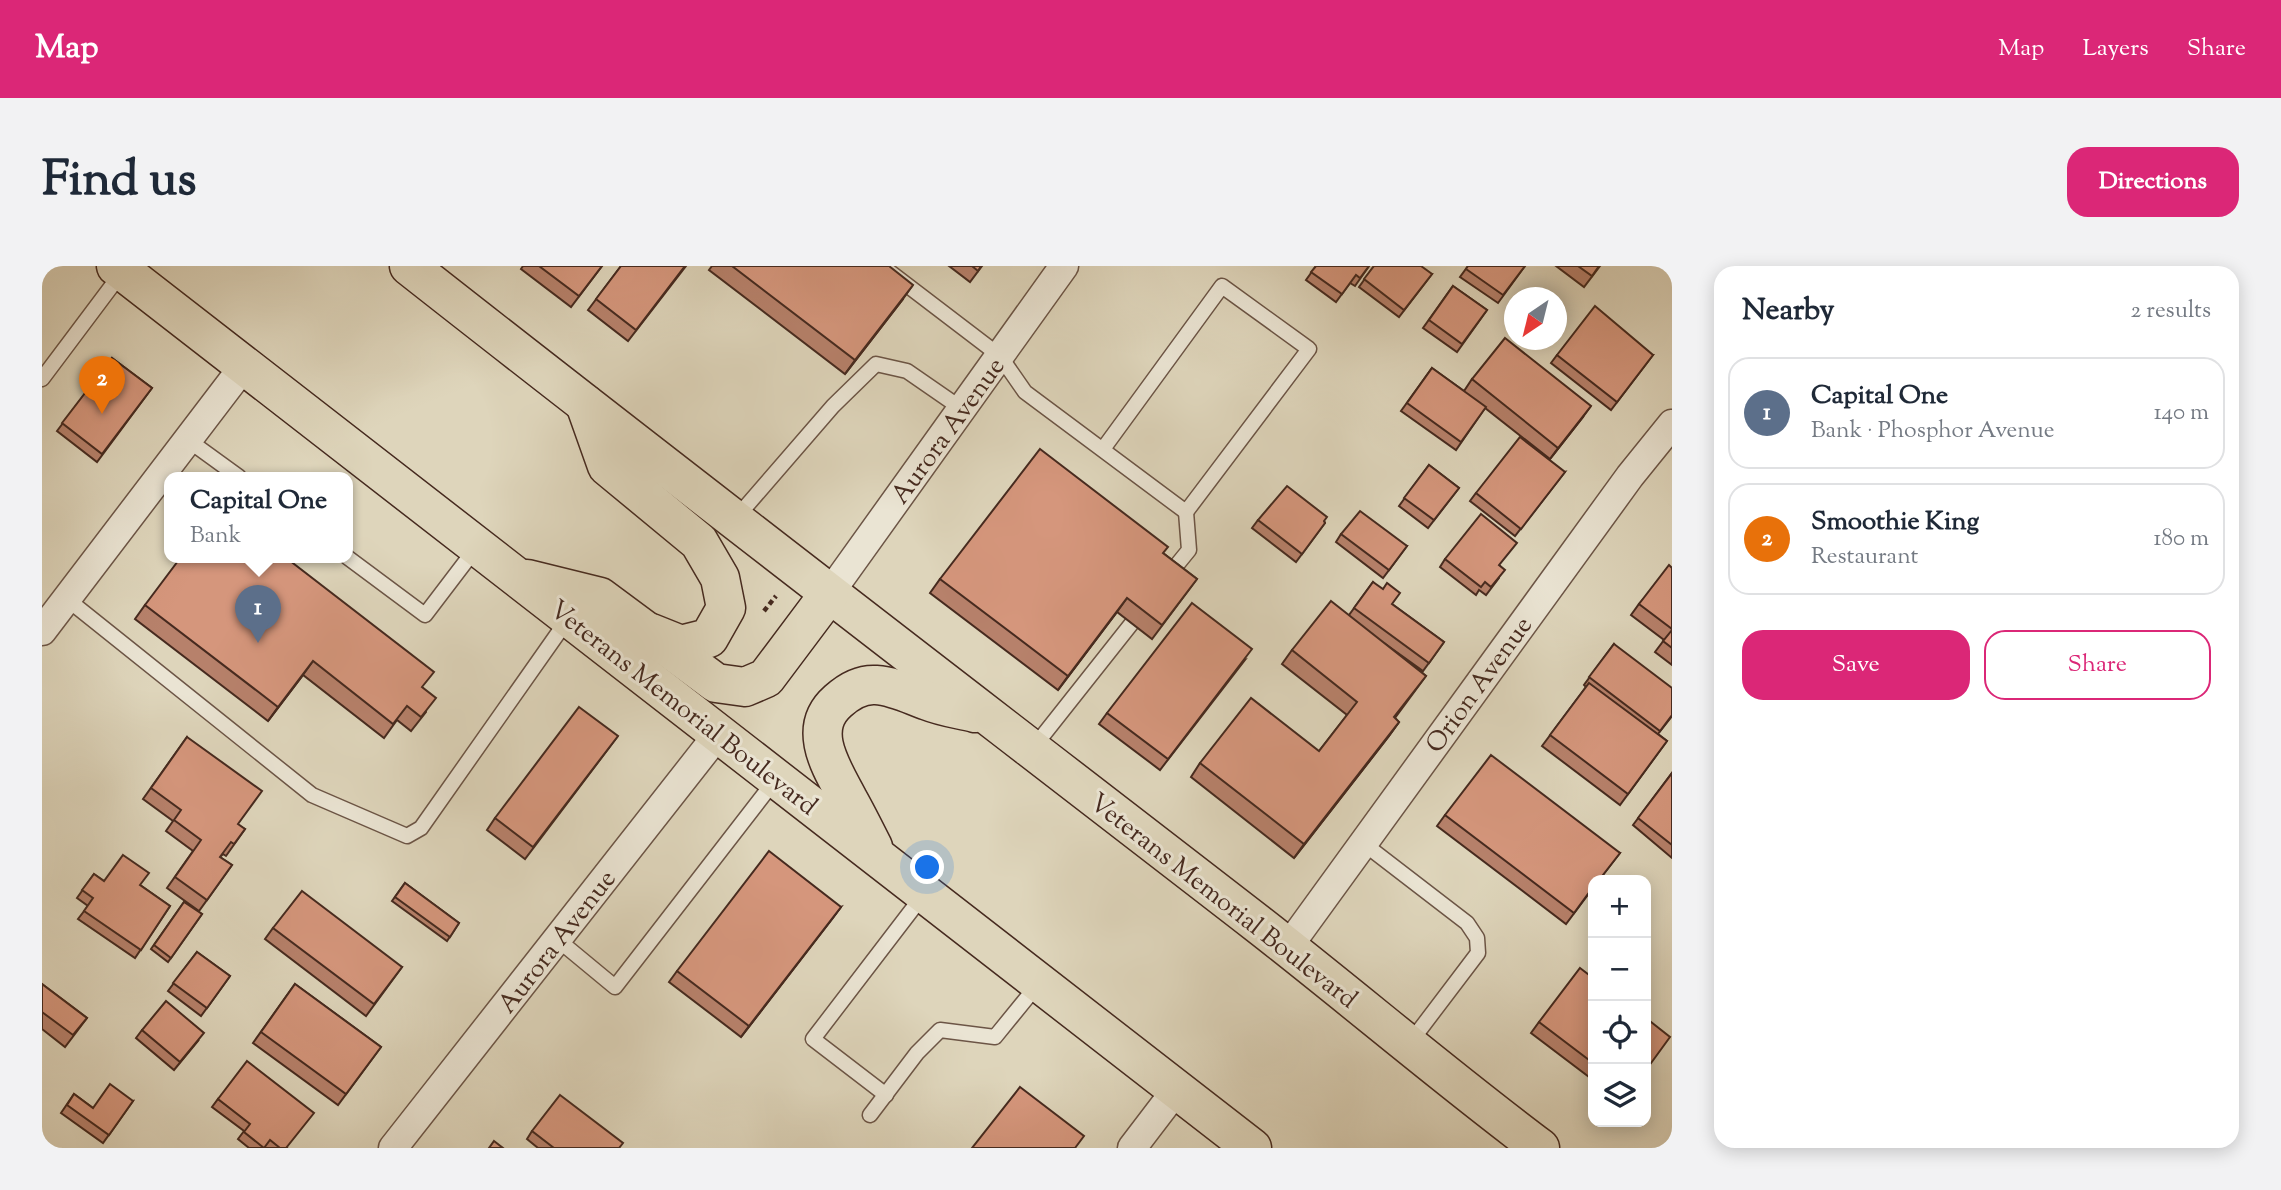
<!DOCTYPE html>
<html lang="en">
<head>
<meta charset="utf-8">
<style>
	:root { --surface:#fff; --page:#f2f2f3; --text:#1f2937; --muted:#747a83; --line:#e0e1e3; --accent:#db2777 }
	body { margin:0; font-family:"Sorts Mill Goudy",serif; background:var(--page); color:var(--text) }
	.controls { position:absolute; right:21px; bottom:21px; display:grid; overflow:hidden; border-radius:14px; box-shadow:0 4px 18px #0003 }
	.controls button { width:63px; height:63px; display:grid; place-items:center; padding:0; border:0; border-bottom:2px solid var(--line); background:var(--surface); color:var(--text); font:35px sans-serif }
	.compass { position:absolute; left:1462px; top:21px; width:63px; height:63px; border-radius:50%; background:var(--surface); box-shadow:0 4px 18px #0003; rotate:215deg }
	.you { position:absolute; left:886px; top:602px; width:24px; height:24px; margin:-18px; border:5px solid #fff; border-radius:50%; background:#1a73e8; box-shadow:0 0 0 10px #1a73e833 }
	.badge { display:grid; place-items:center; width:46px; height:46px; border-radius:50%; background:var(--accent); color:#fff; font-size:23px; font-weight:700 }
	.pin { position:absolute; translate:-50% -58px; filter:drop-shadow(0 2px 4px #0008) }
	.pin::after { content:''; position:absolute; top:37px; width:24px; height:21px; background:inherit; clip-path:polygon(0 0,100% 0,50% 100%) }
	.popup { position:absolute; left:122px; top:206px; width:189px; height:91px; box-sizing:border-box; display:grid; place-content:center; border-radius:14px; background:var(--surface); filter:drop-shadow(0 2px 5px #0005); font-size:23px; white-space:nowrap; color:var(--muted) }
	.popup b { font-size:26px; color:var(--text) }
	.popup::after { content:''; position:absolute; left:50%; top:100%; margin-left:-14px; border:14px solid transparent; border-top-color:var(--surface) }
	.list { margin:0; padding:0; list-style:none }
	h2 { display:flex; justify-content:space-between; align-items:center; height:91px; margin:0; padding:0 28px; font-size:30px }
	h2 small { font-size:23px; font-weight:400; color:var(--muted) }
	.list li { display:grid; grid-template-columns:46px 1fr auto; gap:21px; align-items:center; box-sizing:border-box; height:112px; margin:0 14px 14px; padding:0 14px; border:2px solid var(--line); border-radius:21px }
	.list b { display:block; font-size:26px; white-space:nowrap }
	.list p { margin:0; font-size:23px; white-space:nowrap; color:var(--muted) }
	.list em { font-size:23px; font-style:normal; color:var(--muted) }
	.actions { display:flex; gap:14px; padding:21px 28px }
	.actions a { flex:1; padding:16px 0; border:2px solid var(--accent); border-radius:21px; text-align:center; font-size:24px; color:var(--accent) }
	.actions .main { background:var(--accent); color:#fff }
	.icon { flex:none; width:38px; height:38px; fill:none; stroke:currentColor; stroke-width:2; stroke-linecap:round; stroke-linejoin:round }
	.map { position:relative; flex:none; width:1630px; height:882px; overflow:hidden; border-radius:21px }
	header { display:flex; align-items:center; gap:42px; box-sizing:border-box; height:98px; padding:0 35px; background:var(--accent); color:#fff }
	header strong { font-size:33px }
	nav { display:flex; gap:38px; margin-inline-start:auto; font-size:24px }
	.intro { display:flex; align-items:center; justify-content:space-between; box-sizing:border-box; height:168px; padding:0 42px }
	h1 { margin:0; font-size:49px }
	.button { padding:18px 32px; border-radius:21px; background:var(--accent); color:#fff; font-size:24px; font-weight:700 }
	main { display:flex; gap:42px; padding:0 42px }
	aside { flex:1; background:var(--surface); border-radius:21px; box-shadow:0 4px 18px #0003 }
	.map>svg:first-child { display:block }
</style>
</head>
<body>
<header>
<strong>Map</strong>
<nav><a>Map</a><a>Layers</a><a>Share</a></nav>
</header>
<div class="intro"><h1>Find us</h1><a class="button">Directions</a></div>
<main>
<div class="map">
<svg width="1630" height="882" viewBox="0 0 1630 882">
	<rect width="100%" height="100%" fill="#ded5bb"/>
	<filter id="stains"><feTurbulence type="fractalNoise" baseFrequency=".00286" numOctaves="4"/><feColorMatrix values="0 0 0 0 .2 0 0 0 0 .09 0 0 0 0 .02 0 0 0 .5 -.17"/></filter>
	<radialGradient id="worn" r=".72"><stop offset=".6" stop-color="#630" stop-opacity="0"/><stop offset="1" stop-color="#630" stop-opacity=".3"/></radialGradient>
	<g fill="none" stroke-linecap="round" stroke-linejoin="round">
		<g stroke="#6c5546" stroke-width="17">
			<g id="lane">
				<polyline points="840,0 958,90 983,126 1144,246 1267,83 1180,20 1061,183"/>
				<polyline points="0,113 81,5"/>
				<polyline points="146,174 197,211"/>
				<polyline points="694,252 791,140 834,98 865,105 920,143"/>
				<polyline points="305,291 383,349 434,282"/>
				<polyline points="1125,311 1147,284 1144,246"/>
				<polyline points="25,333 270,529 365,570 379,562 526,353"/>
				<polyline points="991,482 1090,357"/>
				<polyline points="1321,577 1425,657 1435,672 1436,687 1367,778"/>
				<polyline points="515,673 573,721 734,513"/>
				<polyline points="844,829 771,773 882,628"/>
				<polyline points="828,849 875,787 898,764 953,771 997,717"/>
			</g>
		</g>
		<g stroke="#6c5546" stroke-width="31">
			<g id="street">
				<polyline points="787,328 1022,0"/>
				<polyline points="0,365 202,100"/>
				<polyline points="1246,681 1588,210 1630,158"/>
				<polyline points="351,882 677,467"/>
				<polyline points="1090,882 1135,823"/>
			</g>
		</g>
		<g stroke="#462a1f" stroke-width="41">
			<g id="primary">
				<polyline points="74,0 1210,882"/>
				<path d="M367 0C649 222 933 439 1216 658 1311 732 1402 810 1498 882"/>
				<polyline points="543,138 565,200 657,276 678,312 684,342 667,372 639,379 609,367"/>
				<polyline points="485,313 558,331 674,417 703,421 724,412 787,328"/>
				<path d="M831 581C823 565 815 549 806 533 791 504 763 464 796 435 807 425 819 418 834 419 852 420 869 429 886 435 901 441 917 443 933 447"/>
			</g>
		</g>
		<polyline stroke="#462a1f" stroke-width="4.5" stroke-dasharray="5 3.5" stroke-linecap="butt" points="722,345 734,330"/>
		<use href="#lane" stroke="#eae4d3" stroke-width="14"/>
		<use href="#street" stroke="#eae4d3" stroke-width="28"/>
		<use href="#primary" stroke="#ded5bb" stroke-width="38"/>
	</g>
	<g fill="#b7816b" stroke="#462a1f" stroke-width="2">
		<polygon points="481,0 560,0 529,41 479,3"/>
		<polygon points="579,0 644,0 586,75 546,44"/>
		<polygon points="670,0 847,0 861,33 803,108 667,4"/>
		<polygon points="907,0 940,0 928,16"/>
		<polygon points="1274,0 1327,0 1313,20 1308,17 1294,36 1264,14"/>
		<polygon points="1332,0 1390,8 1357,51 1317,21"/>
		<polygon points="1426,0 1483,0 1456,37 1418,11"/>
		<polygon points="1514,0 1558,0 1542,21"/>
		<polygon points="1411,20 1445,44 1415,86 1381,62"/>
		<polygon points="1515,89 1611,89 1569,144 1509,97"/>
		<polygon points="70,92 110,122 55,196 15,165"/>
		<polygon points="1390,102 1422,125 1430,113 1541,151 1508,193 1443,142 1414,184 1359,145"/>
		<polygon points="1387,199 1417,222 1386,262 1357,240"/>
		<polygon points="1523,206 1473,270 1428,235 1434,227"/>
		<polygon points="1216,254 1282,255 1283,257 1254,296 1210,262"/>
		<polygon points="1299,268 1365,280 1341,312 1294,276"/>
		<polygon points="1121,287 1155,313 1110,373 1075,346 1016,424 888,327 898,313"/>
		<polygon points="1403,293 1458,300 1457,312 1444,329 1437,324 1434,329 1398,301"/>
		<polygon points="1630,302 1630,399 1613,386 1622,374 1589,349 1597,338"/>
		<polygon points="1331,316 1350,338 1402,376 1381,405 1342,377 1384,410 1353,452 1357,456 1347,470 1252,592 1149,511 1158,497 1277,485 1305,449 1240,398 1250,384 1307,349"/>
		<polygon points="103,339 381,422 384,446 369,465 355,454 342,472 261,409 226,455 93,353"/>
		<polygon points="1572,378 1630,450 1616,468 1625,475 1578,539 1500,480 1544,421 1542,419"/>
		<polygon points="1203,394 1118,504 1057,458 1065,447"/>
		<polygon points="576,470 483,593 445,564 453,552"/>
		<polygon points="145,471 196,559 203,563 184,590 181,588 178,591 190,599 157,645 125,622 151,585 124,565 131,555 101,533"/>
		<polygon points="1630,507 1630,592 1591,559"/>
		<polygon points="1403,549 1578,587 1557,614 1551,614 1551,622 1524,658 1395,560"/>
		<polygon points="52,608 62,615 98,619 128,640 93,692 36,653 46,640 35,632"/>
		<polygon points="363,617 417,657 405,675 350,635"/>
		<polygon points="142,636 160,648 126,696 109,683"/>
		<polygon points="799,641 699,771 627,716 635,705"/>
		<polygon points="231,662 360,701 324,750 223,673"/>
		<polygon points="155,686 188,710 159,750 126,725"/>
		<polygon points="1551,712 1551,814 1489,767 1497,756"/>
		<polygon points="0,718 45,752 23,781 0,763"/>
		<polygon points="253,718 339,781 296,839 211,777"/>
		<polygon points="100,764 156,775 132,804 94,772"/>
		<polygon points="32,828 51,842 91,835 61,877 19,847"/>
		<polygon points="176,833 245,882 207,882 196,873 202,865 170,841"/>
		<polygon points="490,865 578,882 496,882 485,873"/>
	</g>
	<g fill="#956957" stroke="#462a1f" stroke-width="2">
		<polygon points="871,19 861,33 803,108 813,94"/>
		<polygon points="1549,140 1541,151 1508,193 1516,182"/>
		<polygon points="1085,332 1075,346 1016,424 1026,410"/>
		<polygon points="271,395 261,409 226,455 236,441"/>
		<polygon points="1357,456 1347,470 1252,592 1262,578"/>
		<polygon points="799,641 791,652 699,771 707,760"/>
	</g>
	<g fill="#d5967c" stroke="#462a1f" stroke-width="2">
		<polygon points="497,0 560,0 537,30"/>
		<polygon points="579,0 643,0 594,64 554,33"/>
		<polygon points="690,0 847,0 871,19 813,94"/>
		<polygon points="930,0 939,0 936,5"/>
		<polygon points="1274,0 1327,0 1318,12 1314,9 1300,28 1269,6"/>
		<polygon points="1332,0 1379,0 1390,8 1362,44 1322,13"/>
		<polygon points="1426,0 1483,0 1461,29 1424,3"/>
		<polygon points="1536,0 1557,0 1550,10"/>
		<polygon points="1411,20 1445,44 1420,78 1387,54"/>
		<polygon points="1553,40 1611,89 1575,136 1515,89"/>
		<polygon points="1463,72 1549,140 1516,182 1430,113"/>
		<polygon points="70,92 110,122 60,188 20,157"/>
		<polygon points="1390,102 1444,141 1419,176 1365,137"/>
		<polygon points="1478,171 1523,206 1479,263 1434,227"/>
		<polygon points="998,183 1126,281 1121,287 1155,313 1120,359 1085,332 1026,410 898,313"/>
		<polygon points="1387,199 1417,222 1392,254 1362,232"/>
		<polygon points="1245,220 1285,251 1282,255 1283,257 1260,288 1216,254"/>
		<polygon points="1318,245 1365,280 1347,304 1299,268"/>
		<polygon points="1439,248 1475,277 1457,299 1463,304 1449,321 1443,316 1439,321 1403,293"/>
		<polygon points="139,291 243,291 392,406 380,421 394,432 379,451 365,440 351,458 271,395 236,441 103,339"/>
		<polygon points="1627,299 1630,302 1630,363 1597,338"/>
		<polygon points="1331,316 1341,323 1345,317 1358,327 1350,338 1402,376 1387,397 1312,342"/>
		<polygon points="1289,335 1384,410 1352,451 1357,456 1262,578 1158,497 1209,432 1277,485 1315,436 1250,384"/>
		<polygon points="1150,337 1210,383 1126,493 1065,447"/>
		<polygon points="1630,364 1630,382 1621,375"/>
		<polygon points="1572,378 1630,422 1630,449 1618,465 1547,411"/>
		<polygon points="1547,417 1625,475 1586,528 1508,469"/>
		<polygon points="537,441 576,470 491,581 453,552"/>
		<polygon points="145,471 220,525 196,558 203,563 192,578 189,576 178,591 190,599 165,634 133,611 159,574 132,554 139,544 109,522"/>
		<polygon points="1449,489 1578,587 1557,614 1551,614 1551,621 1532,647 1403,549"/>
		<polygon points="1630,507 1630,579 1596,552"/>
		<polygon points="727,585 799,641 707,760 635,705"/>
		<polygon points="81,589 107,607 98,619 128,640 99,684 42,645 51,632 40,624 52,608 62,615"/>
		<polygon points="363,617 417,657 408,671 353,631"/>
		<polygon points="260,625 360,701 332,738 231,662"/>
		<polygon points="142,636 160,648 129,692 112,679"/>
		<polygon points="155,686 188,710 165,742 131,717"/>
		<polygon points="1538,702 1551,712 1551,797 1497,756"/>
		<polygon points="0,718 45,752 31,769 0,746"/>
		<polygon points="253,718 339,781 304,828 219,766"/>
		<polygon points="124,735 162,767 138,796 100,764"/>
		<polygon points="1604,752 1628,771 1604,804"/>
		<polygon points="205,795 272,847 244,882 238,882 228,874 222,882 202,866 208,858 176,833"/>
		<polygon points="68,818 91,835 67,869 25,839 32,828 51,842"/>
		<polygon points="978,821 1042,870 1033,882 930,882"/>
		<polygon points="518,829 581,877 577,882 512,882 490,865"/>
		<polygon points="452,875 461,882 447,882"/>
	</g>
	<g text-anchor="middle" stroke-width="6" stroke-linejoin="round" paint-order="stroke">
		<g font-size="26" fill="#462a1f" stroke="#eae4d3">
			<text transform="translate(905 164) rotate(-54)" y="9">Aurora Avenue</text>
			<text transform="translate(1436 418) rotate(-54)" y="9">Orion Avenue</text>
			<text transform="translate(642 441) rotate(38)" y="9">Veterans Memorial Boulevard</text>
			<text transform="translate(1182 634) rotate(38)" y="9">Veterans Memorial Boulevard</text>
			<text transform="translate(514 675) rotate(-52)" y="9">Aurora Avenue</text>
		</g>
	</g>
	<rect width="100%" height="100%" filter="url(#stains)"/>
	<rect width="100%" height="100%" fill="url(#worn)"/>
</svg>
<div class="controls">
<button>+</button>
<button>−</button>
<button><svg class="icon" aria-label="locate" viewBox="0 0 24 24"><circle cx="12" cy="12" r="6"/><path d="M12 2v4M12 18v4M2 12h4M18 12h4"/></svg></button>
<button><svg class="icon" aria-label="layers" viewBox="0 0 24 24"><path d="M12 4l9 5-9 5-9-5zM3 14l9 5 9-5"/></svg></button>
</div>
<svg class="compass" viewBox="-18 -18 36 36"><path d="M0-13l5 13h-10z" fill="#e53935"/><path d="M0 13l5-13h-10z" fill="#747a83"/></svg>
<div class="you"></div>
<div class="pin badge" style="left:216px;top:377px;background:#5c6f8a">1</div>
<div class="popup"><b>Capital One</b>Bank</div>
<div class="pin badge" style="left:60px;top:148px;background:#e8710a">2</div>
</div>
<aside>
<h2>Nearby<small>2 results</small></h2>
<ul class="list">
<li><span class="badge" style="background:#5c6f8a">1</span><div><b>Capital One</b><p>Bank · Phosphor Avenue</p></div><em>140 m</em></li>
<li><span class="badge" style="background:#e8710a">2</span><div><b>Smoothie King</b><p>Restaurant</p></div><em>180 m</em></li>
</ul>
<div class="actions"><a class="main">Save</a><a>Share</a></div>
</aside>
</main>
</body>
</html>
